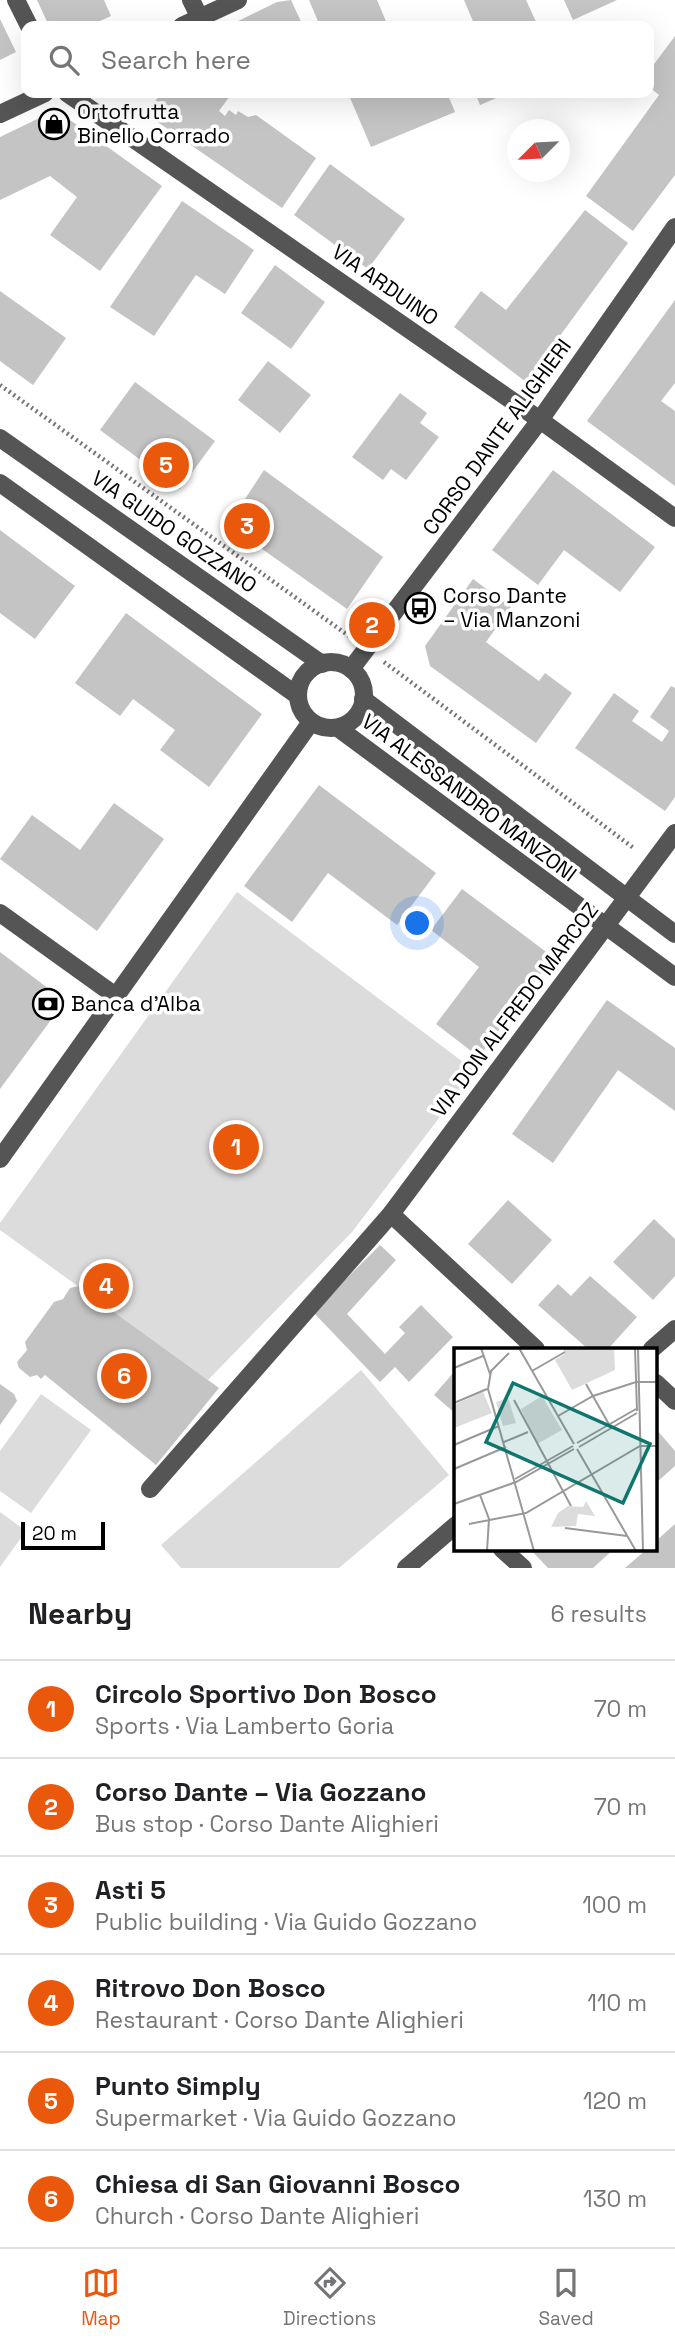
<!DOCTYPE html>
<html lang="en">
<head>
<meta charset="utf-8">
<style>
	:root { --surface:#fff; --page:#f6f6f6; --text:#202124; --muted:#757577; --line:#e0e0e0; --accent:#ea580c }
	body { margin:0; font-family:"Space Grotesk",sans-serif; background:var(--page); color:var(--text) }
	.compass { position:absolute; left:507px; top:119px; width:63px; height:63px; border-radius:50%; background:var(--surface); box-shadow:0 7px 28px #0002; rotate:246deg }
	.scale { position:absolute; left:21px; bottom:18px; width:84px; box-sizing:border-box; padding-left:7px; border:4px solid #000; border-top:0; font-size:19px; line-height:24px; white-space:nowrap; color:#000; -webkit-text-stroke:5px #fff; paint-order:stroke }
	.you { position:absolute; left:418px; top:924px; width:24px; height:24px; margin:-18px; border:5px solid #fff; border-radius:50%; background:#1a73e8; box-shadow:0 0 0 10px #1a73e833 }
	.badge { display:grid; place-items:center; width:46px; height:46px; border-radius:50%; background:var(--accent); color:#fff; font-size:23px; font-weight:700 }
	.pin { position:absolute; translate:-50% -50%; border:4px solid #fff; box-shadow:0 2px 7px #0006 }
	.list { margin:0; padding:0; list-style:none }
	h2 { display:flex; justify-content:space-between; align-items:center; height:91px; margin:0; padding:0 28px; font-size:30px }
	h2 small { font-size:23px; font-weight:400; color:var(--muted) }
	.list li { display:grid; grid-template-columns:46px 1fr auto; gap:21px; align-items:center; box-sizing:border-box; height:98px; padding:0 28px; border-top:2px solid var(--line) }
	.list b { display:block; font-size:26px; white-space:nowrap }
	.list p { margin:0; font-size:23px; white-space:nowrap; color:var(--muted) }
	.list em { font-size:23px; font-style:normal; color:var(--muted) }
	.icon { flex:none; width:38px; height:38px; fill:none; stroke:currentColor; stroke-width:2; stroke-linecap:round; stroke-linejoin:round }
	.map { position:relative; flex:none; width:675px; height:1568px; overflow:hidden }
	.search { position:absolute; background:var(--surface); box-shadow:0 7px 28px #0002; left:21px; right:21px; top:21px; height:77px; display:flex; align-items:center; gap:18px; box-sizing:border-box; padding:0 24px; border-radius:14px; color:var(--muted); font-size:26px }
	.sheet { height:679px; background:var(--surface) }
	nav { display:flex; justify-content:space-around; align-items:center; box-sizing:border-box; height:98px; border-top:2px solid var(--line); background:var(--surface); font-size:19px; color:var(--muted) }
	nav a { display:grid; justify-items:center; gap:4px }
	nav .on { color:var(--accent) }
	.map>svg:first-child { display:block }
</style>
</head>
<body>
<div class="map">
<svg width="675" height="1568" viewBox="0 0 675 1568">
	<rect width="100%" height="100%" fill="#fff"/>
	<g fill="#dcdcdc">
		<polygon points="237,892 475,1071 352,1232 208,1380 0,1230 0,1223"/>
		<polygon points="361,1370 449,1475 339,1568 181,1568 161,1545"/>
		<polygon points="41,1394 91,1430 31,1513 0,1491 0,1451"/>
		<polygon points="0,1512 26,1531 0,1567"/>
	</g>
	<g fill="#c4c4c4">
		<polygon points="37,0 104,0 111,16 89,26 49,26"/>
		<polygon points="291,0 303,26 228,26 277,2"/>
		<polygon points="309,0 377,0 388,26 320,26"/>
		<polygon points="464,0 526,0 538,26 475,26"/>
		<polygon points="564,0 617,0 573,20"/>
		<polygon points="0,19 16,52 0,60"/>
		<polygon points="675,36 675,175 633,231 586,196 659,95 649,87 649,71"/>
		<polygon points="161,93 232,93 219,111 225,116 229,110 236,115 238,111 248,117 256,115 316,158 282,208 146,114"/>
		<polygon points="348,93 447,93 455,112 371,147"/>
		<polygon points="475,93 508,93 480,105"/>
		<polygon points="56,110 162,186 100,271 50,235 77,197 50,176 0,200 0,137"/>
		<polygon points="330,164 405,219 368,269 294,215"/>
		<polygon points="182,201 254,250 225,294 196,275 154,336 110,307"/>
		<polygon points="585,210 628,243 526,382 454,327 481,291 506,310"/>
		<polygon points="275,265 325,302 291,349 241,313"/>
		<polygon points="0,291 66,338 33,385 0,361"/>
		<polygon points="675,300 675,383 661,401 675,411 675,486 587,421"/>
		<polygon points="268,361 311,395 280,433 238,400"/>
		<polygon points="135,382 215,441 180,489 100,430"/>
		<polygon points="400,393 427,413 420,423 439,437 406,480 391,469 383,480 352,457"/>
		<polygon points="264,470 383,557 347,609 228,525"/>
		<polygon points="553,470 655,547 620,592 564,550 538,585 492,550"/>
		<polygon points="0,530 75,586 35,639 0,613"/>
		<polygon points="473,579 511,607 486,642 539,681 545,673 572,693 536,743 430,666 425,646"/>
		<polygon points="126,613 262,714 209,787 160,750 175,730 133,699 120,716 75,683"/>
		<polygon points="671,686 675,688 675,797 665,811 575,748 614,693 639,711 632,721 662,742 669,731 650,717"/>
		<polygon points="319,785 436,873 397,925 328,873 292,922 244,886"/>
		<polygon points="114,803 164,839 97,931 0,859 32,815 80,850"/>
		<polygon points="462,889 553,957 479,1057 436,1024 479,967 431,930"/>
		<polygon points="0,952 65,1001 0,1089"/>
		<polygon points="607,1000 675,1048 675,1111 618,1070 553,1163 512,1134"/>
		<polygon points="508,1200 552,1240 512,1284 468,1244"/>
		<polygon points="654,1219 675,1239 675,1276 653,1300 613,1262"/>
		<polygon points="380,1245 396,1260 347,1314 385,1354 405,1333 399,1327 421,1305 453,1337 409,1382 395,1367 380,1382 313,1312"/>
		<polygon points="590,1276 637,1317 608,1349 588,1349 538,1305 558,1284 571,1296"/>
		<polygon points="78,1286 219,1388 156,1465 45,1375 41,1379 37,1375 30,1377 19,1368 17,1362 27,1350 25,1342 54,1302 63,1299 70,1288"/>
		<polygon points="454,1372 456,1374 456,1414 434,1395"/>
		<polygon points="0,1384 14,1394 17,1401 0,1425"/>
		<polygon points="656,1429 675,1451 675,1466 656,1483"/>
		<polygon points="675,1524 675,1568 625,1568 647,1549 656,1549 656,1541"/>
		<polygon points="530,1549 614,1549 593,1568 548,1568"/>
	</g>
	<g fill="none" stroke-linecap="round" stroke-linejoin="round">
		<g stroke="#777" stroke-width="4.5" stroke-dasharray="2 3.5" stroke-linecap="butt">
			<polyline points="0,385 349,636"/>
			<polyline points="384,662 635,849"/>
		</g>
		<g stroke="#555" stroke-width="18">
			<polyline points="16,0 29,26"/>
			<polyline points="191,0 200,18"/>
			<polyline points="182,26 238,0"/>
			<polyline points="67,93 540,420 675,518"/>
			<polyline points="0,114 45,93"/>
			<polyline points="0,438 322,664"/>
			<polyline points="0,483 298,696"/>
			<circle cx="331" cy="695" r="33"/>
			<polyline points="351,669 540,420 675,227"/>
			<polyline points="363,699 675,934"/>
			<polyline points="338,728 675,977"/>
			<polyline points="0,913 117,997"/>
			<polyline points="0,1159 311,722"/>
			<polyline points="391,1214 536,1349"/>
			<polyline points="652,1349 675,1329"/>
			<polyline points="656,1383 675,1401"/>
			<polyline points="150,1489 391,1214 675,833"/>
			<polyline points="502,1549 523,1568"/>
			<polyline points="406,1568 456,1525"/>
		</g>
	</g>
	<defs>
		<g id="shop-ring" transform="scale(1.575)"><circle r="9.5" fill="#fff" stroke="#000" stroke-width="1.5"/><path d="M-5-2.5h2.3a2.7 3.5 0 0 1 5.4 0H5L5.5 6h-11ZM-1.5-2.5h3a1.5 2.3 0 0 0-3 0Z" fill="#000"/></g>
		<g id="bus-ring" transform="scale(1.575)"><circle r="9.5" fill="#fff" stroke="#000" stroke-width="1.5"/><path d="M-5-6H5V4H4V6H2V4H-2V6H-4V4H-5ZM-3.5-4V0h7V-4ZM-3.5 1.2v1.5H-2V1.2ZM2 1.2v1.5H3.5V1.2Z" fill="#000"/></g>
		<g id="bank-ring" transform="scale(1.575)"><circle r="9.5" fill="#fff" stroke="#000" stroke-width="1.5"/><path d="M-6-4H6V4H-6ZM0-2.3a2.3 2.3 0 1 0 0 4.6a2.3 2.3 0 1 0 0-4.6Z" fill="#000"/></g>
	</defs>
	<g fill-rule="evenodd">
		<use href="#shop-ring" x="54" y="124"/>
		<use href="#bus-ring" x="420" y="608"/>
		<use href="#bank-ring" x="48" y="1004"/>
	</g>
	<g text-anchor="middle" stroke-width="7" stroke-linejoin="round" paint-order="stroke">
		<g font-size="21" fill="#000" stroke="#fff" text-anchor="start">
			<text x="77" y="119">Ortofrutta<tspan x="77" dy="24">Binello Corrado</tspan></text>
			<text x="443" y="603">Corso Dante<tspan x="443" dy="24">– Via Manzoni</tspan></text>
			<text x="71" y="1011">Banca d'Alba</text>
		</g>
		<g font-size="21" fill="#000" stroke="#fff">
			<text transform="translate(385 285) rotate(35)" y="7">VIA ARDUINO</text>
			<text transform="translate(497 437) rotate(-54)" y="7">CORSO DANTE ALIGHIERI</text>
			<text transform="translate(174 532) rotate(35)" y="7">VIA GUIDO GOZZANO</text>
			<text transform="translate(469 798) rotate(37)" y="7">VIA ALESSANDRO MANZONI</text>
			<text transform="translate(515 1010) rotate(-53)" y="7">VIA DON ALFREDO MARCOZ</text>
		</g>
	</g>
	<g transform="translate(454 1348)">
		<rect width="203" height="203" fill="#fff"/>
		<path d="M109 0H160L161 22 118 42 101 12 111 6ZM29 44 38 65 0 80V57ZM88 48 108 82 83 96 67 61ZM54 50 62 75 49 78 42 54ZM132 153 141 168 124 166 122 178 97 179 104 165 114 158 129 159Z" fill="#dcdcdc"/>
		<path fill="none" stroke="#999" stroke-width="2" d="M27 0 36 26M65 0 120 96M181 0 183 63M184 0 189 203M55 5 37 23 34 41 80 203M0 20 29 8M78 23 111 4M132 36 156 78M60 52 117 158M0 55 33 41M104 68 139 48 182 34H203M50 94 74 84M123 95 182 61M0 97 45 78M125 99 183 65M123 101 182 203M0 121 52 99M61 131 119 98M26 147 35 171 33 203M0 156 62 134 120 101M15 176 72 165 186 98H203M111 180 173 188"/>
		<path fill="#0f766e" fill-opacity="0.15" stroke="#0f766e" stroke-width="3.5" d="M59 35 196 96 169 155 32 94Z"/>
		<rect width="203" height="203" fill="none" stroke="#000" stroke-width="3.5"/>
	</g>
</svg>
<svg class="compass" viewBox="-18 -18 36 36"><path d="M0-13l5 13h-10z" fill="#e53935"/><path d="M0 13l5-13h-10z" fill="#757577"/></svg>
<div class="scale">20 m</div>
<div class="you"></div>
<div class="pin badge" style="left:236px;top:1147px">1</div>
<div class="pin badge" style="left:372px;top:625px">2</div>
<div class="pin badge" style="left:247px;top:526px">3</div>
<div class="pin badge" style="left:106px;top:1286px">4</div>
<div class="pin badge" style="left:166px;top:465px">5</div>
<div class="pin badge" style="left:124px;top:1376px">6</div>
<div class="search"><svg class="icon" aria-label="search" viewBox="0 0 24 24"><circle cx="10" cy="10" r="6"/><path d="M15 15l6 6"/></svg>Search here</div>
</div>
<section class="sheet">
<h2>Nearby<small>6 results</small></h2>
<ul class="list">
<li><span class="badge">1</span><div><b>Circolo Sportivo Don Bosco</b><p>Sports · Via Lamberto Goria</p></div><em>70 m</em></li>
<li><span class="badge">2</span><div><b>Corso Dante – Via Gozzano</b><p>Bus stop · Corso Dante Alighieri</p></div><em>70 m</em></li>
<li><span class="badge">3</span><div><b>Asti 5</b><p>Public building · Via Guido Gozzano</p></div><em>100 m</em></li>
<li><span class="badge">4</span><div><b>Ritrovo Don Bosco</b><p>Restaurant · Corso Dante Alighieri</p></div><em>110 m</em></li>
<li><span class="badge">5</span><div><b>Punto Simply</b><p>Supermarket · Via Guido Gozzano</p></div><em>120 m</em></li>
<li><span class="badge">6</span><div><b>Chiesa di San Giovanni Bosco</b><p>Church · Corso Dante Alighieri</p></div><em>130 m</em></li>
</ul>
</section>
<nav>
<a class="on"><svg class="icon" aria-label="map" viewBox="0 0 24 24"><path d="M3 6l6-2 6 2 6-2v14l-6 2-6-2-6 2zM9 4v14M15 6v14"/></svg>Map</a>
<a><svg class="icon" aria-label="directions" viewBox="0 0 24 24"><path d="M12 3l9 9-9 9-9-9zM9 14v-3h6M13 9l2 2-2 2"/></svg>Directions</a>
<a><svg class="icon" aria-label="saved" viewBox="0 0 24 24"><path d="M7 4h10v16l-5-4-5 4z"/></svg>Saved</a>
</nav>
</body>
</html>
